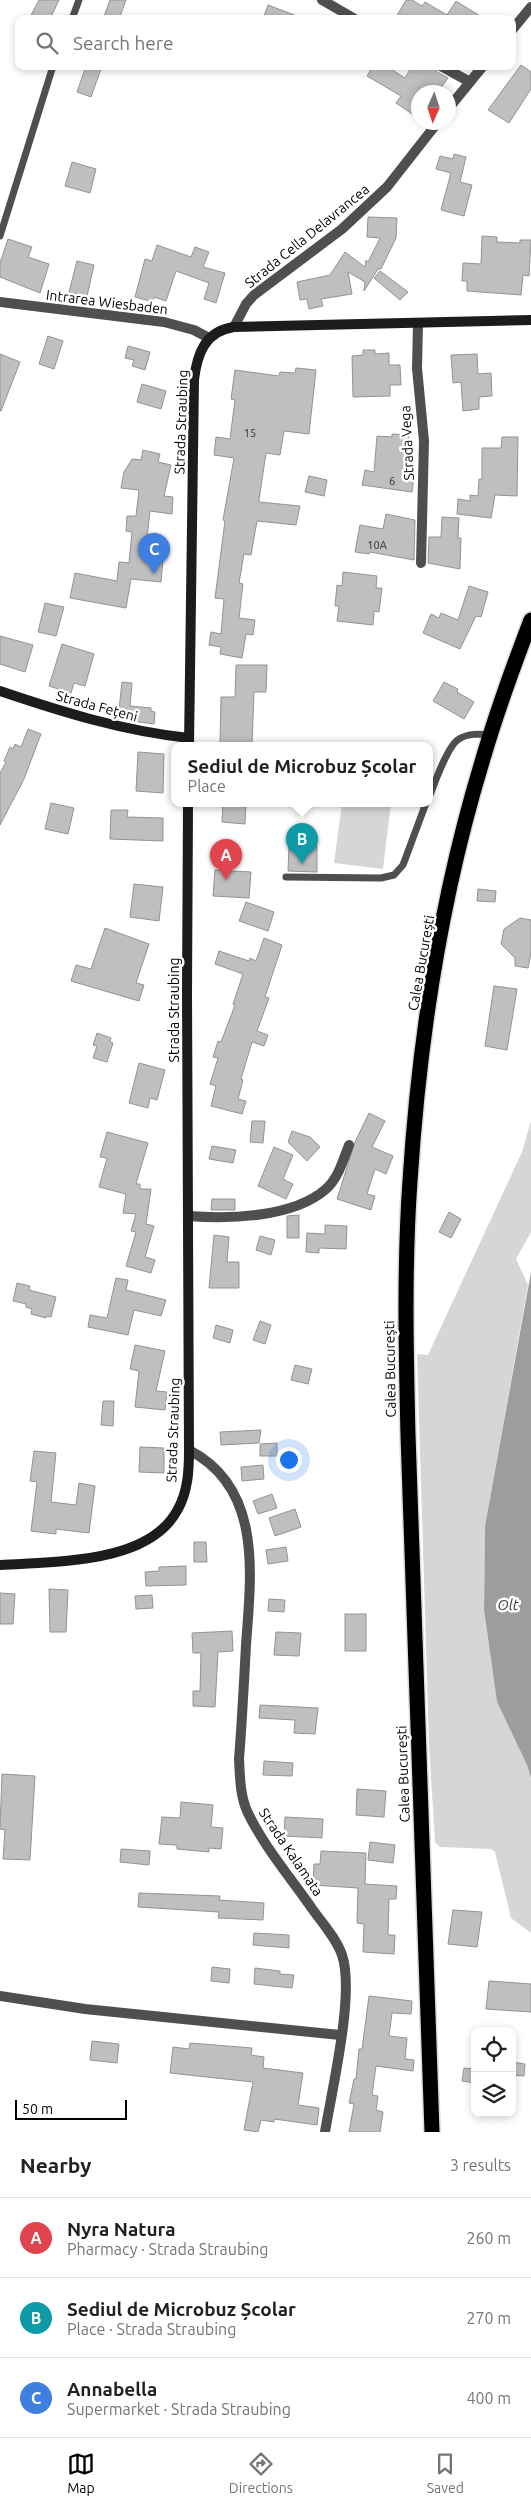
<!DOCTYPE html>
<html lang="en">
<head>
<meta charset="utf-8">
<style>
	:root { --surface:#fff; --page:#f2f2f2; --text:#202124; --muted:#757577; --line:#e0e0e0; --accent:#000 }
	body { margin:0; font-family:Ubuntu,sans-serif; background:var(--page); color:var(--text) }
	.controls { position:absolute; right:15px; bottom:15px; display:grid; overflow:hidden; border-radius:10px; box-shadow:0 2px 8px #0003 }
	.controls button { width:45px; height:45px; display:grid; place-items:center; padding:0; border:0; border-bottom:1px solid var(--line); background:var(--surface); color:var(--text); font:25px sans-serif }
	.compass { position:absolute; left:411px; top:85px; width:45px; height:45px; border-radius:50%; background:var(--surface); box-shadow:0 2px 8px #0003; rotate:183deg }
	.scale { position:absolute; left:15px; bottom:12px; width:112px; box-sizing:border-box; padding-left:5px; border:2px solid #000; border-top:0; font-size:14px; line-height:18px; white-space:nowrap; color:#000; -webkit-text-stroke:4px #fff; paint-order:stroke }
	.you { position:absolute; left:288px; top:1459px; width:18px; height:18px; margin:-12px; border:4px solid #fff; border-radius:50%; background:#1a73e8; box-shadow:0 0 0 8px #1a73e833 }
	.badge { display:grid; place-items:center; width:32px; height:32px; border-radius:50%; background:var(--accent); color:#fff; font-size:16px; font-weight:700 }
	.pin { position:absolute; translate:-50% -41px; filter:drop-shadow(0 1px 2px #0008) }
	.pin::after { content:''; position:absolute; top:26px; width:18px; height:15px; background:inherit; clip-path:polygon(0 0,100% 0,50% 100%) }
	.popup { position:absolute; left:171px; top:742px; width:262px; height:65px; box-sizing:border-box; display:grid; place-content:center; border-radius:10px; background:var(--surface); filter:drop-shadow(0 1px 4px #0005); font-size:16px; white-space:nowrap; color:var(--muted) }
	.popup b { font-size:19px; color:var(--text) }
	.popup::after { content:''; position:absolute; left:50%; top:100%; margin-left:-10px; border:10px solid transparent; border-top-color:var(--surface) }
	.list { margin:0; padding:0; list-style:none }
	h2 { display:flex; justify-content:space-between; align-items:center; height:65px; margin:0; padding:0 20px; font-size:21px }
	h2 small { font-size:16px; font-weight:400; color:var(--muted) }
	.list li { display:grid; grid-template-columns:32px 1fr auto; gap:15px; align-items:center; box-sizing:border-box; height:80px; padding:0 20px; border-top:1px solid var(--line) }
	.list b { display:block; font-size:19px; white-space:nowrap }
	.list p { margin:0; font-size:16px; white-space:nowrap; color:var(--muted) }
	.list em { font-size:16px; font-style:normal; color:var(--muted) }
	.icon { flex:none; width:28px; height:28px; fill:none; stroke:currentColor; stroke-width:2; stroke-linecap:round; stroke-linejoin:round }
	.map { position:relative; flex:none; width:531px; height:2132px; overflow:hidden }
	.search { position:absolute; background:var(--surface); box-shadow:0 2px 8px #0003; left:15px; right:15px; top:15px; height:55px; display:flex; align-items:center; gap:12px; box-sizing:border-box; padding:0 18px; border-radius:10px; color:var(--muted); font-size:19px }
	.sheet { height:305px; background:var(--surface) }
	nav { display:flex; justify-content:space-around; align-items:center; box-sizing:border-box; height:70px; border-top:1px solid var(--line); background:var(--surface); font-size:14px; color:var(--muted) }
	nav a { display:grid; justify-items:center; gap:2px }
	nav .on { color:var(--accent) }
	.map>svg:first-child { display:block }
</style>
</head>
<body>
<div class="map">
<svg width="531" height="2132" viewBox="0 0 531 2132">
	<rect width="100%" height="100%" fill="#fff"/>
	<g fill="#d6d6d6">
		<polygon points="342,803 391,803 383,869 334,863"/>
		<polygon points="531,1121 531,1232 516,1259 528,1285 485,1526 484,1610 497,1702 527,1765 531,1778 531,1933 511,1918 495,1852 491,1849 440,1847 435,1842 429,1745 417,1354 428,1355 522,1152"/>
	</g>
	<polygon fill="#9d9d9d" points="531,1272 531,1778 527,1765 497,1702 484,1610 485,1526"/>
	<g fill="#bfbfbf" stroke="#939393">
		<polygon points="39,0 59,0 50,19 29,19"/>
		<polygon points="110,0 126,0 119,19 103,19"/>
		<polygon points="406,0 412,0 422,6 425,2 447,15 456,1 485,19 395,19"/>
		<polygon points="268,5 302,18 302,19 263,19"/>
		<polygon points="521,65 531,72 531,89 509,123 488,110"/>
		<polygon points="86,66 102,66 91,97 77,92"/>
		<polygon points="373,66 386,66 405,78 412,66 434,66 437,72 448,78 438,92 418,92 418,118 396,103 401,96 367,76"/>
		<polygon points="454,154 466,157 460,182 472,185 464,216 441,210 451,173 436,169 440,156 453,159"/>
		<polygon points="72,162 96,169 90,193 65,186"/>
		<polygon points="368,217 397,218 396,238 381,269 378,269 364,291 365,282 348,272 352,294 321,299 323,306 309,309 307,299 300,300 297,282 330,275 345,252 365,267 366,260 368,262 380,238 367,237"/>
		<polygon points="482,236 497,237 497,242 520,243 520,240 531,240 529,276 523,275 521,295 467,291 467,281 462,281 463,263 481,264"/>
		<polygon points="8,239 32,247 28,257 49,264 40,293 0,277 0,263"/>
		<polygon points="157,245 191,257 195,247 209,252 203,267 225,273 216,303 204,299 209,283 176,271 166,301 154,297 153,302 135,297 145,259 152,261"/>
		<polygon points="77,261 94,265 87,296 69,292"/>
		<polygon points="380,271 408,292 400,300 374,278"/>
		<polygon points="48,336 63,341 54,369 39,364"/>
		<polygon points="128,346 150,352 145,370 132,366 134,360 125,358"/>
		<polygon points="363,350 375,350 375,354 389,353 389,365 400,365 401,385 390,385 390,396 353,397 352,356 363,355"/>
		<polygon points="0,354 20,362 1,411 0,411"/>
		<polygon points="477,354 478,374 491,373 492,396 479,397 479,409 463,411 461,382 453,383 451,355"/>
		<polygon points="296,368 316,370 309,434 284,431 280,455 266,453 259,500 259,502 300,506 296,525 257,521 251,555 244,554 239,583 243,584 239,618 255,620 253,635 246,634 242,658 220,654 221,647 209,645 211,632 221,634 224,599 215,598 225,521 223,520 234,458 214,455 216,437 230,439 235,400 231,399 235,370 279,376 280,372 295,373"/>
		<polygon points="142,384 166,391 161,409 137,402"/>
		<polygon points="392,434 409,435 405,475 414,476 412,492 362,485 365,470 374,472 377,436 392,437"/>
		<polygon points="502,437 518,437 517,496 495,495 491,518 457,514 458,499 470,501 470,495 478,496 479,479 482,479 482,448 501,448"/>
		<polygon points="143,450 160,454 158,462 171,465 164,496 173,497 172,514 150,511 146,547 164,549 161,582 131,579 126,608 70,598 75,573 117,581 119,562 129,563 132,532 126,531 127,516 136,516 139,490 121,488 124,472 132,459 141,460"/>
		<polygon points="309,476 327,480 324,496 305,492"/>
		<polygon points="386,514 415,520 414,560 370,552 369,554 355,552 360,525 383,529"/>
		<polygon points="442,517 459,518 458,538 461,538 460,569 428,563 429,537 441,537"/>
		<polygon points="343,572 377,576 376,588 382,588 379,612 374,611 373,625 337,621 339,606 335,606 337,585 342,586"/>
		<polygon points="469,586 488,592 481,617 476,616 460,649 423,633 431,614 439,618 441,613 458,620"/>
		<polygon points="45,603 64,607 56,636 38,632"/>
		<polygon points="0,636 33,645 25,672 0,664"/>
		<polygon points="62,644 94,654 85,686 74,683 71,693 49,686"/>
		<polygon points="236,665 267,665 266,692 254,692 252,745 220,745 221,697 235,697"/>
		<polygon points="122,682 132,683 130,706 151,708 151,711 155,712 154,724 118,719"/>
		<polygon points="444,682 458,689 457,692 474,702 464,719 433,701"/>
		<polygon points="28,729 41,734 24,779 0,825 0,773 6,762 4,761 10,747 13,749 15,744 21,747"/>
		<polygon points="138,752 164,754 163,793 136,791"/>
		<polygon points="51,803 74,808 68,834 45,829"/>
		<polygon points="223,803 246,803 245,824 222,822"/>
		<polygon points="111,810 128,810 127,817 163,818 163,841 110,839"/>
		<polygon points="317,846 317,872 288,871 289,847"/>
		<polygon points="215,870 251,872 249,898 213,896"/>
		<polygon points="134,884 163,887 159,921 130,917"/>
		<polygon points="478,889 496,891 495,902 477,901"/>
		<polygon points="246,902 274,912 268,931 239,921"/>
		<polygon points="520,918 531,920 531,953 528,968 515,966 515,958 501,944 504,929"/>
		<polygon points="105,928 149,944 136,983 144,985 139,1001 71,981 76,965 91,969"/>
		<polygon points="264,938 282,945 265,997 269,998 257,1031 268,1035 264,1046 252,1042 241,1079 243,1080 238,1099 246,1101 242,1114 211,1106 216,1086 210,1084 218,1058 213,1057 218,1041 221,1042 235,1005 233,1004 243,974 215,964 219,951 249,961 250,958 256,961"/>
		<polygon points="494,986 517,989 507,1050 485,1046"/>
		<polygon points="97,1033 111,1038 110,1042 113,1043 107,1062 93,1058 97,1046 93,1045"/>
		<polygon points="139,1063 165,1070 157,1100 150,1098 148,1108 129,1103"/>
		<polygon points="369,1113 385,1121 372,1147 393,1156 386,1174 375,1169 367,1194 375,1196 371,1210 337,1199 355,1142"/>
		<polygon points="252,1121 265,1121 263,1143 250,1142"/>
		<polygon points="292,1131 310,1137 320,1147 307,1161 288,1142"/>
		<polygon points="107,1132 148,1143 136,1184 140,1184 140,1189 151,1189 146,1224 154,1226 145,1257 155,1260 151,1273 126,1266 136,1232 131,1231 136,1214 123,1213 126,1194 99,1187 107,1158 100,1157"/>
		<polygon points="212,1146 236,1150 233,1163 209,1159"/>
		<polygon points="274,1147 293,1155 283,1179 293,1184 286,1199 258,1186"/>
		<polygon points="212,1199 235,1199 235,1210 211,1210"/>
		<polygon points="449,1212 461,1219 451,1238 439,1232"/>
		<polygon points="299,1215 299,1238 287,1238 287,1216"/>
		<polygon points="325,1225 347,1226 346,1249 319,1248 319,1253 306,1252 307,1233 325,1234"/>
		<polygon points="214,1235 229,1237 227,1262 239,1262 239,1288 209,1288"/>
		<polygon points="260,1236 275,1240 271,1255 256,1250"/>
		<polygon points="116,1278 128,1280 126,1290 166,1300 161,1316 134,1310 128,1335 88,1327 90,1315 107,1318"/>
		<polygon points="17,1283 30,1286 29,1290 56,1297 51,1317 47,1316 46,1318 31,1314 32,1309 26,1307 26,1304 13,1301"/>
		<polygon points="260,1321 271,1325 265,1344 253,1340"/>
		<polygon points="216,1325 233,1330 230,1343 213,1338"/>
		<polygon points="135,1345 165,1351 156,1391 167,1392 165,1410 135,1407 139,1371 130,1369"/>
		<polygon points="295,1365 312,1369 308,1384 291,1380"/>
		<polygon points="103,1401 114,1401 113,1426 101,1425"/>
		<polygon points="261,1430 259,1443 221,1445 220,1432"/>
		<polygon points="277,1443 277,1456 260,1456 260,1444"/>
		<polygon points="140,1447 164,1448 164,1473 139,1472"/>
		<polygon points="34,1451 56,1453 51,1502 76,1505 79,1483 95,1486 89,1533 56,1529 56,1534 31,1531 37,1482 30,1481"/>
		<polygon points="263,1465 264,1479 242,1481 241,1467"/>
		<polygon points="272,1494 277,1508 258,1514 253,1501"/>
		<polygon points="295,1509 301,1527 275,1536 269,1518"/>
		<polygon points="194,1542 206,1542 207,1562 194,1562"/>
		<polygon points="286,1547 288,1561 268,1564 266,1550"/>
		<polygon points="186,1566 186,1585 146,1586 145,1572 159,1571 159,1567"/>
		<polygon points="49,1589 68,1590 66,1632 50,1632"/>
		<polygon points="0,1593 15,1594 13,1624 0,1624"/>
		<polygon points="152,1595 153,1608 136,1609 135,1596"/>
		<polygon points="269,1599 285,1600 284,1612 268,1611"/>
		<rect x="345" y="1614" width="21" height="37"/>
		<polygon points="232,1631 233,1651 218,1652 215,1707 193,1706 193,1691 200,1691 201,1653 193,1653 192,1633"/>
		<polygon points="276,1632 301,1633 299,1656 274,1655"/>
		<polygon points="260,1705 318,1708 315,1734 294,1733 295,1720 259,1718"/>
		<polygon points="264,1761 293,1763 292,1776 263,1775"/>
		<polygon points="2,1774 35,1776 30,1860 3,1859 5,1830 0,1829"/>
		<polygon points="357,1789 386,1791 384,1817 356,1815"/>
		<polygon points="181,1802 213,1805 211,1827 223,1828 221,1849 209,1848 209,1852 177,1849 177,1845 159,1844 162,1817 180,1818"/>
		<polygon points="285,1817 323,1819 322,1838 284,1836"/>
		<polygon points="370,1842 395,1845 393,1863 368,1860"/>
		<polygon points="121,1849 150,1851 149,1865 120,1862"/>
		<polygon points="321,1851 366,1853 365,1884 397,1886 396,1899 389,1899 388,1935 395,1935 394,1954 363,1952 364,1924 357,1923 358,1888 313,1885 314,1864 320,1864"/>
		<polygon points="139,1893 220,1896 219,1900 264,1903 263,1920 218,1918 219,1912 138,1907"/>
		<polygon points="453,1910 482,1912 477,1947 448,1944"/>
		<polygon points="254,1933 289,1935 289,1948 253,1945"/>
		<polygon points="212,1967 230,1969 229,1983 211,1981"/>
		<polygon points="255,1968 280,1971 280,1974 294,1975 292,1988 254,1984"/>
		<polygon points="489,1981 531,1984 531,2012 486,2009"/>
		<polygon points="369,1996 412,2001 411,2014 392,2013 389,2036 407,2038 405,2059 414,2060 413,2071 376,2066 372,2095 378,2096 376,2110 383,2112 380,2132 349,2132 354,2104 349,2103 354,2079 356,2079 359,2049 362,2049"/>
		<polygon points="92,2041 119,2044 117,2063 90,2060"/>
		<polygon points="190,2043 252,2048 251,2055 264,2057 263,2068 303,2073 298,2105 319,2108 317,2125 274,2119 274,2122 261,2120 258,2132 244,2130 253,2082 170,2073 173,2047 189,2049"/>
		<polygon points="512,2062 525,2064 524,2076 512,2075"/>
		<polygon points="464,2068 475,2069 475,2083 462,2081"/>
	</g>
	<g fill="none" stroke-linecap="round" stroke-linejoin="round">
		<g stroke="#dbdbdb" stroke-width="18">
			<path id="highway" d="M432 2132 408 1435C406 1351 404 1266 410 1181 419 1040 441 897 482 762 496 714 513 667 531 620"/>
		</g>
		<g stroke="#4f4f4f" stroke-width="7">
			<polyline points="72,19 79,0"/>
			<polyline points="0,236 53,66"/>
			<path d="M430 795C435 782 448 745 459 739 468 733 480 734 490 735"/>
			<polyline points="286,877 381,878 394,875 403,865 426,803"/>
		</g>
		<g stroke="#4f4f4f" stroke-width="10">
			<polyline points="322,0 355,19"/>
			<polyline points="512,30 531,7"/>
			<polyline points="441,66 470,82"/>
			<polyline points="448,109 483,66"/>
			<polyline points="0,302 164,322 194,330 209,338"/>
			<polyline points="418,323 417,368 424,441 421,563"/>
			<polyline points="234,327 246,304 254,295 342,229 387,187 438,122"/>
			<path d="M188 1216C229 1219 293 1218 326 1189 339 1177 343 1160 349 1145"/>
			<path d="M189 1450C263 1488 251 1575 246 1645 244 1683 242 1721 239 1759 240 1777 240 1795 247 1811 264 1847 291 1878 313 1910 323 1924 336 1938 342 1955 355 1993 332 2089 325 2132"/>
			<polyline points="0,1996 85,2009 340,2035"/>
		</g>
		<g stroke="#1c1c1c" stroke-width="10">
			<path d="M0 691C62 712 123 731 189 738"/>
			<path d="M189 745 194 380C197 354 205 331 234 327L531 320"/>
			<path d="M0 1565C54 1561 149 1565 178 1509 188 1491 189 1470 189 1450L187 993 188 803"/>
		</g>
		<use href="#highway" stroke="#000" stroke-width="15"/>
	</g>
	<g text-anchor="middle" stroke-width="5" stroke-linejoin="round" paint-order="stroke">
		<g font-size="11" fill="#303030">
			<text x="250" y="437">15</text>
			<text x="392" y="485">6</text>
			<text x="377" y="549">10A</text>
		</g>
		<g font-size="14" fill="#000" stroke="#fff">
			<text transform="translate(307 236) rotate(-39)" y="5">Strada Cella Delavrancea</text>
			<text transform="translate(107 302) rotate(7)" y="5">Intrarea Wiesbaden</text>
			<text transform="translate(181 422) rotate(-88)" y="5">Strada Straubing</text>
			<text transform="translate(407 443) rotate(-93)" y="5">Strada Vega</text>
			<text transform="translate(97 706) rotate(15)" y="5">Strada Fețeni</text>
			<text transform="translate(421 963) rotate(-80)" y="5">Calea București</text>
			<text transform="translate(174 1010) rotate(-90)" y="5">Strada Straubing</text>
			<text transform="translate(390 1369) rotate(-91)" y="5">Calea București</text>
			<text transform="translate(173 1430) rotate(-88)" y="5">Strada Straubing</text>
			<text transform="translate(403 1774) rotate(-92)" y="5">Calea București</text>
			<text transform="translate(291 1852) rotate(56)" y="5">Strada Kalamata</text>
		</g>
		<g font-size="15" font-style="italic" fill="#3e3e3e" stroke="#fff">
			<text x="508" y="1610">Olt</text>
		</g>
	</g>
</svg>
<div class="controls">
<button><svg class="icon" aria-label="locate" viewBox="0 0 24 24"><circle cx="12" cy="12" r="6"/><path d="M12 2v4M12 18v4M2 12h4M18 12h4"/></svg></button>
<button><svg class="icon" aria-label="layers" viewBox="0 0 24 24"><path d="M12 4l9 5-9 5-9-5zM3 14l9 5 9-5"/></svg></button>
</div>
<svg class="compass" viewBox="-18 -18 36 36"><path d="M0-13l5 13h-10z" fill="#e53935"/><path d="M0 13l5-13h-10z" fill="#757577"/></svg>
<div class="scale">50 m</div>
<div class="you"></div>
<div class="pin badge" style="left:226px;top:880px;background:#e0444e">A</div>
<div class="pin badge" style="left:302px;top:864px;background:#0f9aa8">B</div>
<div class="popup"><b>Sediul de Microbuz Școlar</b>Place</div>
<div class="pin badge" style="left:154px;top:574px;background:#3f7fe0">C</div>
<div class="search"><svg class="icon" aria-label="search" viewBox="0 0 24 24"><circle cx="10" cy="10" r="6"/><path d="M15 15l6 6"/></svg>Search here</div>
</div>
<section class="sheet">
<h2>Nearby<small>3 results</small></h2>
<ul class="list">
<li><span class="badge" style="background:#e0444e">A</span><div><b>Nyra Natura</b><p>Pharmacy · Strada Straubing</p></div><em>260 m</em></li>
<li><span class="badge" style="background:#0f9aa8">B</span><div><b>Sediul de Microbuz Școlar</b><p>Place · Strada Straubing</p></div><em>270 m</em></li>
<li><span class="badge" style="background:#3f7fe0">C</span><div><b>Annabella</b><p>Supermarket · Strada Straubing</p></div><em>400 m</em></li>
</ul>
</section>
<nav>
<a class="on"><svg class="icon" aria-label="map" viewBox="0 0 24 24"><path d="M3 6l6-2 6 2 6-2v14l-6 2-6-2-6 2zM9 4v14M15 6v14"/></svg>Map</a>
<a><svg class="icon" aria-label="directions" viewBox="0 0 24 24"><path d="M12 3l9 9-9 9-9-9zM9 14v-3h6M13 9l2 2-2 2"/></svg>Directions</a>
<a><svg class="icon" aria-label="saved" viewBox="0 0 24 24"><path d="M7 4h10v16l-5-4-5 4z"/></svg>Saved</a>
</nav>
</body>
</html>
